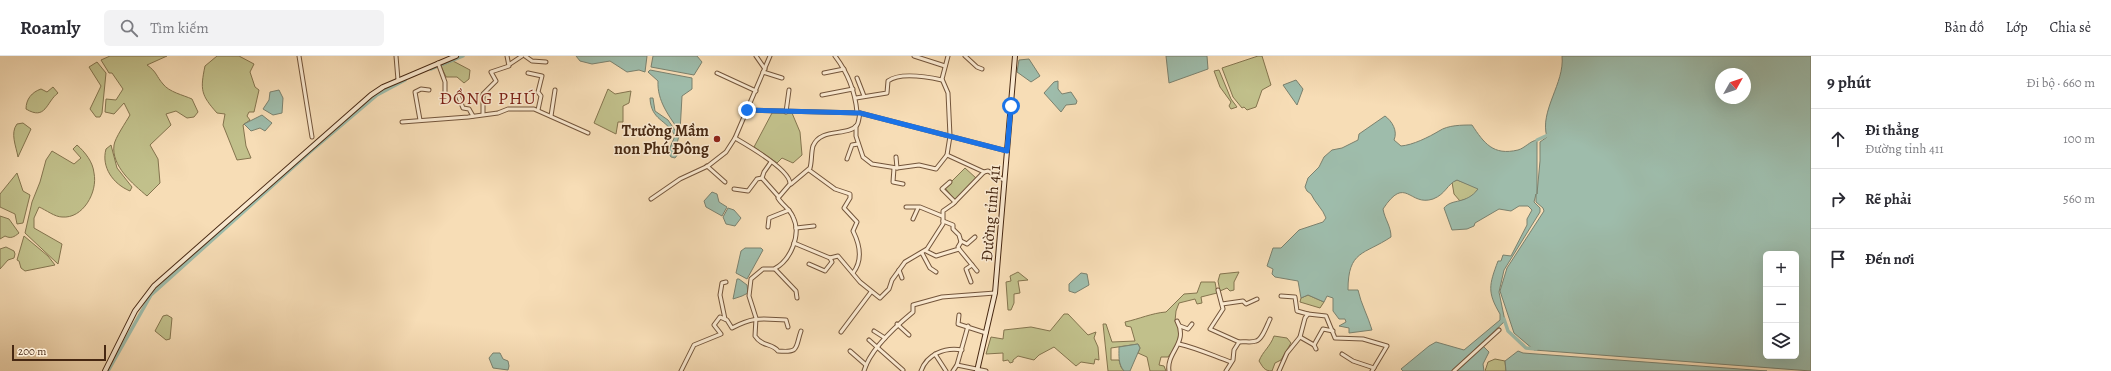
<!DOCTYPE html>
<html lang="vi">
<head>
<meta charset="utf-8">
<style>
	:root { --surface:#fff; --page:#f2f2f3; --text:#2b2b33; --muted:#7c7c81; --line:#e1e1e2 }
	body { margin:0; font-family:Alegreya,serif; background:var(--page); color:var(--text) }
	.controls { position:absolute; right:12px; bottom:12px; display:grid; overflow:hidden; border-radius:6px; box-shadow:0 4px 16px #0002 }
	.controls button { width:36px; height:36px; display:grid; place-items:center; padding:0; border:0; border-bottom:1px solid var(--line); background:var(--surface); color:var(--text); font:20px sans-serif }
	.compass { position:absolute; left:1715px; top:12px; width:36px; height:36px; border-radius:50%; background:var(--surface); box-shadow:0 4px 16px #0002; rotate:50deg }
	.scale { position:absolute; left:12px; bottom:10px; width:94px; box-sizing:border-box; padding-left:4px; border:2px solid #472812; border-top:0; font-size:11px; line-height:14px; white-space:nowrap; color:#472812; -webkit-text-stroke:3px #fae9d0; paint-order:stroke }
	.stop { position:absolute; width:12px; height:12px; margin:-9px; border:3px solid #1a73e8; border-radius:50%; background:#fff }
	.stop.end { background:#1a73e8; border-color:#fff; box-shadow:0 1px 4px #0008 }
	.list { margin:0; padding:0; list-style:none }
	h2 { display:flex; justify-content:space-between; align-items:center; height:52px; margin:0; padding:0 16px; font-size:17px }
	h2 small { font-size:13px; font-weight:400; color:var(--muted) }
	.list li { display:grid; grid-template-columns:26px 1fr auto; gap:12px; align-items:center; box-sizing:border-box; height:60px; padding:0 16px; border-top:1px solid var(--line) }
	.list b { display:block; font-size:15px; white-space:nowrap }
	.list p { margin:0; font-size:13px; white-space:nowrap; color:var(--muted) }
	.list em { font-size:13px; font-style:normal; color:var(--muted) }
	.icon { flex:none; width:22px; height:22px; fill:none; stroke:currentColor; stroke-width:2; stroke-linecap:round; stroke-linejoin:round }
	.map { position:relative; flex:none; width:1811px; height:315px; overflow:hidden }
	header { display:flex; align-items:center; gap:24px; box-sizing:border-box; height:56px; padding:0 20px; background:var(--surface); border-bottom:1px solid var(--line) }
	header strong { font-size:19px }
	nav { display:flex; gap:22px; margin-inline-start:auto; font-size:14px }
	.search { width:280px; height:36px; background:var(--page); display:flex; align-items:center; gap:10px; box-sizing:border-box; padding:0 14px; border-radius:6px; color:var(--muted); font-size:15px }
	main { display:flex }
	aside { flex:1; background:var(--surface) }
	.map>svg:first-child { display:block }
</style>
</head>
<body>
<header>
<strong>Roamly</strong>
<div class="search"><svg class="icon" aria-label="search" viewBox="0 0 24 24"><circle cx="10" cy="10" r="6"/><path d="M15 15l6 6"/></svg>Tìm kiếm</div>
<nav><a>Bản đồ</a><a>Lớp</a><a>Chia sẻ</a></nav>
</header>
<main>
<div class="map">
<svg width="1811" height="315" viewBox="0 0 1811 315">
	<rect width="100%" height="100%" fill="#f7ddb6"/>
	<filter id="stains"><feTurbulence type="fractalNoise" baseFrequency=".005" numOctaves="4"/><feColorMatrix values="0 0 0 0 .2 0 0 0 0 .09 0 0 0 0 .02 0 0 0 .5 -.17"/></filter>
	<radialGradient id="worn" r=".72"><stop offset=".6" stop-color="#630" stop-opacity="0"/><stop offset="1" stop-color="#630" stop-opacity=".3"/></radialGradient>
	<g fill="#c1c08b" stroke="#84744e">
		<path d="M110 0H167L147 9C157 16 156 20 163 28 169 36 183 39 192 43L198 56 194 61 187 62 176 55 166 58 171 69 150 89 158 103 160 127 147 140C133 128 111 110 114 89 115 82 126 66 130 59L124 47 114 58 105 56 106 43 116 44 123 33 112 17H109L101 4Z"/>
		<path d="M217 0H239L254 8 250 16 255 31 259 34 254 56H249L247 60 250 64 243 69 246 90 251 102 237 104 223 69 225 58 217 57C201 39 200 34 205 10Z"/>
		<polygon points="1258,0 1262,0 1271,29 1262,34 1256,51 1247,54 1244,51 1242,52 1233,41 1222,12"/>
		<polygon points="453,5 470,14 469,23 464,27 457,21 446,21 441,10"/>
		<polygon points="97,6 106,17 102,57 100,61 96,61 90,53 101,30 89,11"/>
		<polygon points="1219,14 1231,43 1237,51 1231,53 1229,50 1231,46 1220,31 1214,15"/>
		<path d="M53 31 58 37C46 46 46 65 26 53 26 43 32 36 41 33L47 36Z"/>
		<polygon points="608,33 615,38 631,35 629,47 623,50 623,66 618,66 616,78 594,67"/>
		<polygon points="772,57 792,57 800,76 802,99 793,107 782,102 777,107 754,91"/>
		<path d="M23 67 31 73 18 101C16 90 10 77 17 68Z"/>
		<path d="M77 89C85 96 93 106 94 117 98 136 83 163 62 161 55 161 46 154 39 151L34 162V172L62 188 58 208 25 177 32 146 40 126 46 104 52 95 74 108 81 102 73 93Z"/>
		<path d="M111 89 117 112 132 131 130 135C113 128 101 111 106 93Z"/>
		<polygon points="965,112 976,122 955,144 945,132"/>
		<polygon points="17,117 23,135 30,139 23,167 17,168 15,158 0,151 0,138"/>
		<polygon points="1457,124 1479,132 1472,141 1460,145 1454,138 1452,126"/>
		<path d="M0 160 9 163 19 177C14 181 11 183 5 180L0 183Z"/>
		<polygon points="24,180 48,200 55,209 25,215 21,212 19,205 17,204"/>
		<polygon points="6,191 14,195 15,198 14,202 8,204 0,213 0,193"/>
		<polygon points="1018,216 1028,224 1018,225 1020,237 1014,238 1014,247 1011,254 1008,254 1006,226 1011,225 1010,220"/>
		<polygon points="1239,216 1234,226 1234,234 1230,235 1227,232 1220,235 1218,225 1220,218"/>
		<path d="M1201 226H1215L1217 237 1201 241 1202 247 1197 248 1195 243 1179 247 1176 255 1175 265 1179 271 1178 288 1168 301H1161L1159 309 1164 310 1166 315H1150L1147 301 1138 297 1140 292 1138 288 1111 292V304H1119L1121 311 1124 315H1108L1103 268H1106L1112 286 1135 285 1131 271 1126 270 1125 266C1139 263 1152 257 1166 256L1184 238 1197 237Z"/>
		<polygon points="1308,239 1324,246 1320,252 1300,246 1301,242"/>
		<polygon points="1064,258 1068,258 1088,279 1096,276 1094,282 1098,291 1099,304 1095,303 1094,308 1081,306 1076,310 1054,291 1039,299 1034,304 1018,300 1013,304 1013,306 1010,307 1008,304 1003,305 1003,297 986,298 991,281 1003,283 1004,274 1031,271 1050,275"/>
		<polygon points="167,259 172,262 170,283 166,284 155,275 163,260"/>
		<path d="M1274 280 1287 282 1291 287 1281 304 1275 307 1272 315C1264 315 1263 311 1259 305 1263 295 1270 291 1274 280Z"/>
		<polygon points="1495,303 1505,305 1506,315 1485,315 1488,306"/>
	</g>
	<g fill="#9ebcab" stroke="#7b816e" fill-rule="evenodd">
		<polygon points="576,0 647,0 645,16 639,14 627,16 610,5 592,8 580,5"/>
		<polygon points="653,0 697,0 702,6 694,19 651,11"/>
		<polygon points="1166,0 1207,0 1208,13 1169,27"/>
		<path d="M1562 0H1811V315L1534 294 1514 277 1500 235 1507 212 1544 155 1543 152 1536 146V138L1534 146 1540 152V156L1504 214 1499 236 1505 265 1452 315H1403L1401 313 1429 290 1436 286 1464 294 1500 264V258C1487 236 1489 229 1498 205H1501L1503 199 1511 200 1527 169V163L1532 154 1528 150H1519L1511 155 1499 153 1475 167 1474 170 1467 173 1452 174 1444 152C1452 142 1466 149 1478 133L1457 124C1447 128 1446 138 1433 143 1409 151 1406 118 1383 153 1385 164 1391 170 1391 181 1364 199 1348 194 1348 234H1358C1361 248 1368 260 1372 274L1349 277V272L1339 270 1346 266 1345 263H1339L1333 255V242L1327 240 1324 246 1308 239 1301 242 1298 225 1275 221 1272 218 1273 213 1267 210 1273 192H1281L1299 174 1323 166 1326 162C1323 153 1315 147 1311 138L1307 135 1305 131 1308 122 1319 111 1324 101 1332 94 1342 92 1358 84 1359 78 1385 60C1392 65 1398 75 1394 84L1401 90C1413 89 1429 81 1439 75 1448 69 1462 69 1472 69 1484 87 1493 100 1518 94 1525 92 1530 85 1537 84V138L1540 105V86L1547 81C1539 55 1565 27 1562 0ZM1721 18H1745V42H1721ZM1766 198H1796V300H1766Z"/>
		<polygon points="1029,3 1040,20 1031,26 1017,16 1019,4"/>
		<path d="M650 14 692 22V33L682 40 680 76C669 60 657 45 658 25L648 16Z"/>
		<polygon points="1296,24 1303,33 1297,49 1283,29"/>
		<polygon points="1058,25 1058,33 1062,38 1071,36 1077,45 1076,48 1066,49 1061,56 1044,37 1054,26"/>
		<polygon points="279,34 283,42 282,57 273,59 263,53 269,44 270,36"/>
		<path d="M650 42H653L655 55 668 64 679 80 676 91 678 98 675 102 671 101 668 96 675 80C667 63 651 65 650 42Z"/>
		<polygon points="262,59 272,67 265,75 260,72 251,75 244,68"/>
		<polygon points="712,136 717,138 719,146 727,151 722,160 706,151 704,145"/>
		<polygon points="728,152 734,154 741,162 735,170 726,168 723,161"/>
		<polygon points="745,192 761,192 763,194 747,223 736,217 741,195"/>
		<polygon points="1081,217 1087,218 1089,229 1075,237 1069,235 1069,228"/>
		<polygon points="737,223 739,223 747,229 748,237 742,240 733,243"/>
		<path d="M1138 288 1140 292 1130 315H1124C1118 308 1119 300 1119 291Z"/>
		<polygon points="1483,290 1489,296 1483,308 1484,315 1457,315"/>
		<polygon points="1518,295 1523,297 1767,315 1506,315 1505,305"/>
		<polygon points="493,297 500,297 503,303 508,305 509,310 508,314 493,312 489,302"/>
	</g>
	<g fill="none" stroke-linecap="round" stroke-linejoin="round">
		<g stroke="#9ebcab" stroke-width="3.5">
			<polyline points="431,13 463,0"/>
			<polyline points="1537,84 1550,78"/>
			<polyline points="1504,263 1508,275 1526,292 1536,293"/>
			<polyline points="108,315 151,239 310,96 377,39 405,24"/>
		</g>
		<g stroke="#73553b" stroke-width="5">
			<g id="minor">
				<polyline points="299,0 312,81"/>
				<polyline points="396,0 398,24"/>
				<polyline points="525,0 532,5 546,6"/>
				<polyline points="756,0 765,13"/>
				<path d="M835 0C848 17 855 35 857 56"/>
				<polyline points="914,0 945,10"/>
				<polyline points="965,0 977,11 982,13"/>
				<polyline points="438,7 445,26 445,37"/>
				<polyline points="510,8 522,0"/>
				<polyline points="763,16 782,22"/>
				<polyline points="528,17 542,20 538,36 541,40 538,54"/>
				<polyline points="717,17 756,35"/>
				<polyline points="824,17 844,13"/>
				<polyline points="857,22 864,40"/>
				<polyline points="458,39 463,52 469,53 473,60"/>
				<polyline points="822,39 853,33"/>
				<path d="M856 42 887 37 888 25C900 16 928 21 942 24"/>
				<polyline points="747,54 860,57 1007,95"/>
				<polyline points="786,56 789,34"/>
				<polyline points="483,58 483,38 496,25 491,16 509,10 507,0"/>
				<polyline points="551,60 555,34"/>
				<polyline points="420,64 415,36 421,33 429,34"/>
				<polyline points="402,66 468,61 498,57 508,53 534,53 588,77"/>
				<polyline points="856,70 856,80 863,101 872,108 897,112 919,109 936,113 947,99 950,80 948,37 942,23 948,0"/>
				<path d="M735 82C747 89 791 114 790 128L778 142C782 149 790 153 793 161 802 179 790 205 774 213H763L751 223 749 240 756 262 755 280C762 291 772 287 778 295 800 297 795 292 801 275"/>
				<polyline points="947,99 984,116"/>
				<polyline points="896,101 897,112"/>
				<polyline points="847,103 852,89 858,88"/>
				<polyline points="771,106 764,116 762,122 778,140"/>
				<polyline points="707,110 725,126"/>
				<polyline points="894,112 893,126 903,128"/>
				<path d="M809 114 835 133 850 138V142L844 152 857 166 853 175C860 189 863 204 853 217"/>
				<polyline points="950,126 942,133 955,146"/>
				<path d="M791 128 810 112C812 105 811 97 813 90 821 71 848 81 857 69 859 66 859 60 860 57"/>
				<polyline points="734,133 748,135 757,123 762,122"/>
				<polyline points="651,143 680,123 708,110 726,96 735,82 770,0"/>
				<polyline points="906,151 920,151 942,160"/>
				<polyline points="913,163 918,152"/>
				<polyline points="768,171 769,162 789,154"/>
				<polyline points="796,172 814,170"/>
				<polyline points="961,185 967,188 975,181"/>
				<polyline points="794,187 830,202 832,206 825,215 809,208"/>
				<polyline points="959,193 977,215"/>
				<polyline points="926,195 936,200 959,193 958,191 961,186 959,179 953,173 953,169 943,165"/>
				<polyline points="922,197 930,212 936,216"/>
				<polyline points="830,202 838,200 860,226 880,242 889,233 892,224 905,206 927,193 943,168 943,155 953,148 984,116 988,115 1004,124"/>
				<polyline points="775,213 796,235 797,242"/>
				<polyline points="899,214 902,222"/>
				<polyline points="971,226 966,213 972,209"/>
				<polyline points="1218,234 1223,253 1210,273 1239,286 1234,294 1233,304 1226,315"/>
				<polyline points="1281,240 1295,241 1297,255 1308,258"/>
				<polyline points="1222,248 1243,245 1246,248 1257,243"/>
				<polyline points="959,259 958,268 986,277"/>
				<polyline points="725,263 720,239 722,227 726,226"/>
				<polyline points="897,268 909,279"/>
				<polyline points="1180,270 1188,273 1192,268"/>
				<polyline points="874,275 885,282"/>
				<polyline points="841,276 871,236"/>
				<polyline points="1300,281 1314,289 1316,293"/>
				<polyline points="869,284 903,314"/>
				<path d="M1239 286C1244 285 1251 287 1256 285 1262 284 1267 269 1270 263"/>
				<path d="M1179 288C1197 292 1214 300 1231 306"/>
				<polyline points="1314,289 1323,273 1333,275"/>
				<polyline points="850,295 866,309"/>
				<polyline points="935,298 946,315"/>
				<polyline points="1342,298 1353,305 1374,312"/>
				<polyline points="957,309 986,315"/>
				<path d="M681 315 694 289 721 278 714 269 720 261 727 264 732 272C755 260 762 263 786 264L788 271"/>
				<path d="M864 315C870 293 896 270 913 256V249L942 241 995 237"/>
				<path d="M921 315C927 298 945 291 962 294"/>
				<polyline points="953,315 957,309 968,270"/>
				<path d="M1169 315C1166 296 1189 287 1177 265"/>
				<polyline points="1279,315 1287,297 1300,281 1305,262 1308,258 1326,260 1335,282 1363,283 1387,290 1372,315"/>
				<polyline points="1454,315 1499,274"/>
			</g>
		</g>
		<g stroke="#472812" stroke-width="6">
			<g id="secondary">
				<polyline points="105,315 135,255 154,230 371,39 383,31 456,0"/>
				<polyline points="977,315 995,237 1015,0"/>
			</g>
		</g>
		<use href="#minor" stroke="#fae9d0" stroke-width="3"/>
		<use href="#secondary" stroke="#fae9d0" stroke-width="4"/>
	</g>
	<g fill="none" stroke-linecap="round" stroke-linejoin="round">
		<polyline stroke="#1a73e8" stroke-width="5" points="747,54 860,57 1007,95 1011,50"/>
	</g>
	<circle fill="#8f2418" stroke="#fae9d0" stroke-width="1.5" cx="717" cy="83" r="4"/>
	<g text-anchor="middle" stroke-width="3" stroke-linejoin="round" paint-order="stroke">
		<g font-size="16" font-weight="bold" fill="#472812" stroke="#fae9d0" text-anchor="end">
			<text x="709" y="80">Trường Mầm<tspan x="709" dy="18">non Phú Đông</tspan></text>
		</g>
		<g font-size="16" fill="#472812" stroke="#fae9d0">
			<text transform="translate(990 157) rotate(-85)" y="6">Đường tỉnh 411</text>
		</g>
		<g font-size="18" letter-spacing="1" fill="#7a1f14" stroke="#fae9d0">
			<text x="488" y="48">ĐỒNG PHÚ</text>
		</g>
	</g>
	<rect width="100%" height="100%" filter="url(#stains)"/>
	<rect width="100%" height="100%" fill="url(#worn)"/>
</svg>
<div class="controls">
<button>+</button>
<button>−</button>
<button><svg class="icon" aria-label="layers" viewBox="0 0 24 24"><path d="M12 4l9 5-9 5-9-5zM3 14l9 5 9-5"/></svg></button>
</div>
<svg class="compass" viewBox="-18 -18 36 36"><path d="M0-13l5 13h-10z" fill="#e53935"/><path d="M0 13l5-13h-10z" fill="#7c7c81"/></svg>
<div class="scale">200 m</div>
<div class="stop" style="left:1011px;top:50px"></div>
<div class="stop end" style="left:747px;top:54px"></div>
</div>
<aside>
<h2>9 phút<small>Đi bộ · 660 m</small></h2>
<ul class="list">
<li><svg class="icon" aria-label="ahead" viewBox="0 0 24 24"><path d="M12 20V5M6 11l6-6 6 6"/></svg><div><b>Đi thẳng</b><p>Đường tỉnh 411</p></div><em>100 m</em></li>
<li><svg class="icon" aria-label="right" viewBox="0 0 24 24"><path d="M7 20v-9h11M14 6l5 5-5 5"/></svg><div><b>Rẽ phải</b></div><em>560 m</em></li>
<li><svg class="icon" aria-label="arrive" viewBox="0 0 24 24"><path d="M6 21V4h12l-3 4 3 4H6"/></svg><div><b>Đến nơi</b></div></li>
</ul>
</aside>
</main>
</body>
</html>
